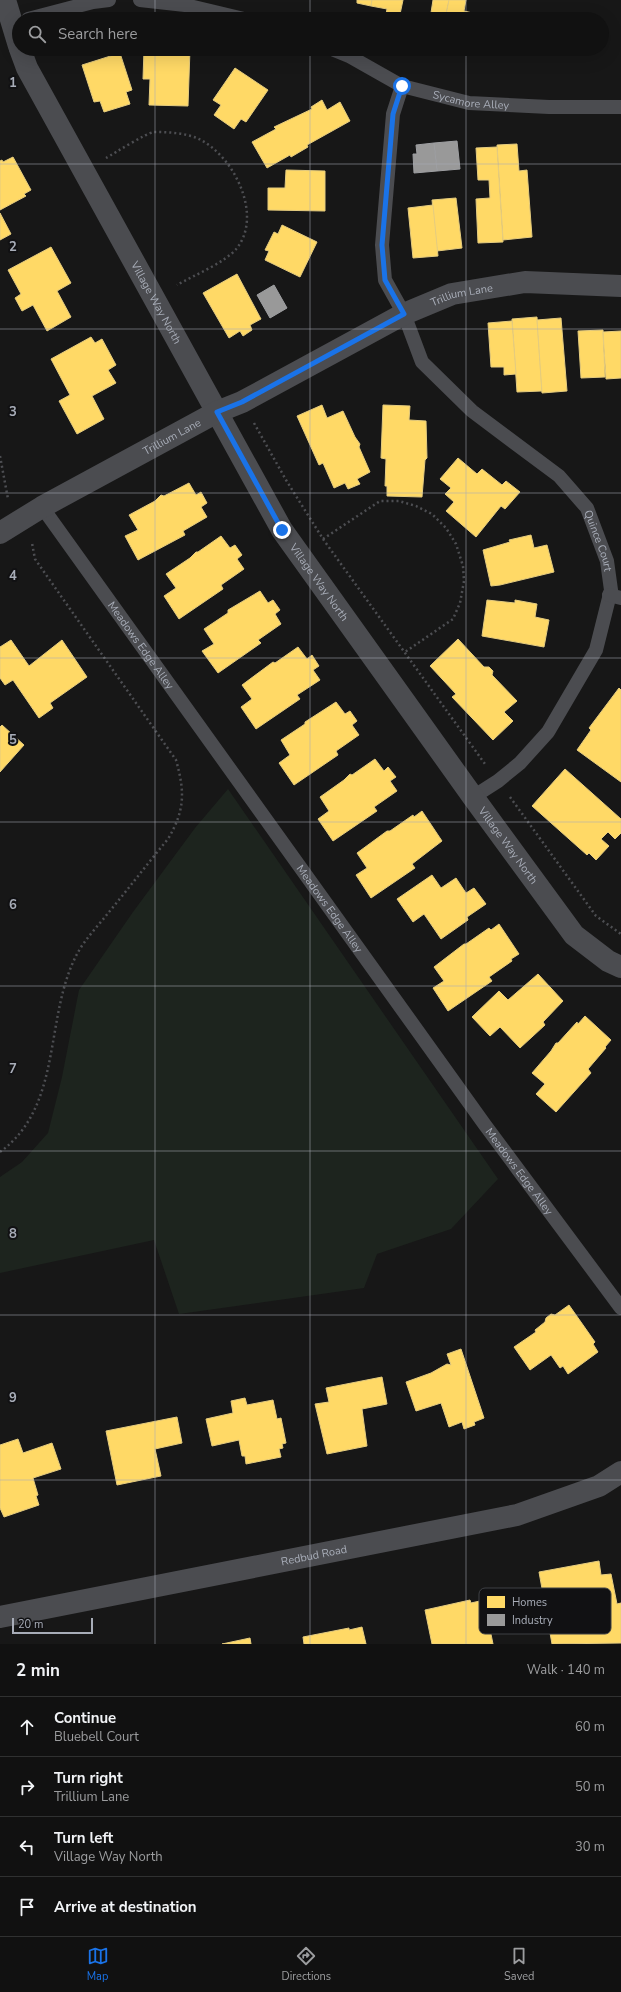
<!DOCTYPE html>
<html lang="en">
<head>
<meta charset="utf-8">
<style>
	:root { --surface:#111; --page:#1e1f1f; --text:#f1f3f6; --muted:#9c9d9f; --line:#303131; --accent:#1a73e8 }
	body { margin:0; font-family:"Nunito Sans",sans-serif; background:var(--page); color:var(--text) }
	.scale { position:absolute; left:12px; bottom:10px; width:81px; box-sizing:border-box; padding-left:4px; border:2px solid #a8adb8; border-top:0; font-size:11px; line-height:14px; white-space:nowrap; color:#a8adb8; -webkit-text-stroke:3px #111113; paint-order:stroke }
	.stop { position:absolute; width:12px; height:12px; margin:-9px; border:3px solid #1a73e8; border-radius:50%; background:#fff }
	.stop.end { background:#1a73e8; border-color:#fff; box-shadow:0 1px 4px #0008 }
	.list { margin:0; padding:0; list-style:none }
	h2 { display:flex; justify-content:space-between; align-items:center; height:52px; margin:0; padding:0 16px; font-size:17px }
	h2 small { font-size:13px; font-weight:400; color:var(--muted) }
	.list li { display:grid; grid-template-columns:26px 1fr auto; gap:12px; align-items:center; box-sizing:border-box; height:60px; padding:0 16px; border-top:1px solid var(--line) }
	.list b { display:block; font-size:15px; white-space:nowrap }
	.list p { margin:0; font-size:13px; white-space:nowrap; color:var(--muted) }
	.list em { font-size:13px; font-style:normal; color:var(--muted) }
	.icon { flex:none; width:22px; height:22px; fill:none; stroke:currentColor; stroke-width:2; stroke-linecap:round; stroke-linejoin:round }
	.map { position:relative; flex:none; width:621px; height:1644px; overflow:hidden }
	.search { position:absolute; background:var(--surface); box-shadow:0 4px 16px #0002; left:12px; right:12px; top:12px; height:44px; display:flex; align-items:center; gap:10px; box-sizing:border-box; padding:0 14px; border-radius:22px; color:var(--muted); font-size:15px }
	.sheet { height:292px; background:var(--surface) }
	nav { display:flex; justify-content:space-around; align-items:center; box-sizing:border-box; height:56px; border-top:1px solid var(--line); background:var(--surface); font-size:11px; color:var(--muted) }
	nav a { display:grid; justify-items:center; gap:2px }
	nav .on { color:var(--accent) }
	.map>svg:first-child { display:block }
</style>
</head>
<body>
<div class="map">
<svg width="621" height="1644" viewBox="0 0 621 1644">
	<rect width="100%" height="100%" fill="#171717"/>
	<polygon fill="#1d241e" points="228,789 498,1179 451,1229 377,1254 364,1288 179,1314 154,1240 0,1273 0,1177 22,1162 48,1133 62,1077 79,990 133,912 195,828"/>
	<g fill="#ffd966" stroke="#e5cc7f">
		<polygon points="357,0 372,0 371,6 357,3"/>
		<polygon points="372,0 403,0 399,19 385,19 387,9 371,6"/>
		<polygon points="433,0 449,0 445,19 430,19"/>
		<polygon points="449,0 466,0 464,11 477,14 476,19 445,19"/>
		<polygon points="144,49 190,49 188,106 149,105 150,79 143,79"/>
		<polygon points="120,53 132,90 126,92 130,104 104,112 100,101 94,102 82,65"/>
		<polygon points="235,68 268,90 246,122 241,119 234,129 214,115 221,105 213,100"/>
		<polygon points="322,100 327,110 340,102 350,121 307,145 308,147 291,157 290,155 267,168 252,142 276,129 274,127 312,109 311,107"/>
		<polygon points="517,144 519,171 527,170 532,237 503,240 497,145"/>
		<polygon points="497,147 503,242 478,243 476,199 490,198 489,180 478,180 476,148"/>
		<polygon points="13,157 31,190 24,194 26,196 0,210 0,161 2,160 3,162"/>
		<polygon points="286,170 325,171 325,211 268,210 268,188 285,188"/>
		<polygon points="456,198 462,248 437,251 432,200"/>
		<polygon points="433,205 438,256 413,258 408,208"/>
		<polygon points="0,213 11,234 0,240"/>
		<polygon points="282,225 317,242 300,277 265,260 269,251 265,250 274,232 278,234"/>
		<polygon points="51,247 71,283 57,291 71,317 47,331 33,305 22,311 15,298 21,294 8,270"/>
		<polygon points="237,274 261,319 250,325 252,330 243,336 240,331 229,338 203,293"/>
		<polygon points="537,317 542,391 517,392 512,319"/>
		<polygon points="561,318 567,391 542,393 537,320"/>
		<polygon points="512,321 516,374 504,375 504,367 491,367 488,323"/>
		<polygon points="603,330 605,377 581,378 578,331"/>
		<polygon points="621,331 621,378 606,379 603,332"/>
		<polygon points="91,337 95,343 102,339 116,365 108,370 116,383 92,396 104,419 77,434 59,401 70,395 51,359"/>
		<polygon points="322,405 327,418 343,411 355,437 360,444 359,447 370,472 357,479 360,484 348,489 345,483 334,488 323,463 319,465 297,416"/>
		<polygon points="383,405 410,406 409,420 426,421 427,458 425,460 422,497 387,496 387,486 385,486 386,459 381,458"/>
		<polygon points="458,458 477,474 482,469 502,485 506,481 520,492 505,509 501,506 476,537 446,511 454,502 445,494 451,488 440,479"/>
		<polygon points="189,483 196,495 201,492 207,503 201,507 207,517 183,531 185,535 138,560 125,536 138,530 129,515 155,501 161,495 164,496"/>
		<polygon points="531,535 534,548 547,545 554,572 500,585 491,586 483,550 510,542 509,540"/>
		<polygon points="221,536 230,548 235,545 242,555 237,559 244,569 221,585 223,589 179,619 164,596 176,588 166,574 190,558 196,552 198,552"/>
		<polygon points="260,591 268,603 273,600 280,610 275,614 281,624 258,640 261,643 218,673 202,651 214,644 204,629 228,613 228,610"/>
		<polygon points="487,600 515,603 515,600 537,604 535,617 549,620 544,647 482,636"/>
		<polygon points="458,639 484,667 489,667 493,671 492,675 517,701 504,712 513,721 493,740 452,697 456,694 430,666"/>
		<polygon points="11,640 29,666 62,640 87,677 50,703 53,708 39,718 13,680 5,685 0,678 0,647"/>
		<polygon points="298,647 307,659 312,655 319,666 313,670 320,680 297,695 300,699 256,729 241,707 252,699 242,685 273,662 275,663"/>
		<polygon points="619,688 621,690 621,782 577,750 591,730 589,728"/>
		<polygon points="336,702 345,714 350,711 357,721 352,725 359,735 336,751 338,755 294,785 279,763 290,755 281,740 305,724 305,722"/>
		<polygon points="2,725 24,745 0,772 0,727"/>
		<polygon points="375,759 384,771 388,767 396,777 390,781 397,791 374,807 377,811 333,841 318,819 329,811 320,797 344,780 350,774 352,775"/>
		<polygon points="565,769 621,819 621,833 615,839 608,832 601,839 609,846 596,860 589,853 587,855 532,806"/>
		<polygon points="422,811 442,841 412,864 415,868 371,898 356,875 367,868 357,853 387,831 390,831 413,815 414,817"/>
		<polygon points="432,875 441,888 456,878 466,893 474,888 486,904 467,917 468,920 441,939 424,914 413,922 397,899"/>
		<polygon points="499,924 519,954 511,959 512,961 489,977 492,981 448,1011 433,988 444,981 434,967 464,944 466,944 489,928 491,930"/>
		<polygon points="538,974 563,1001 543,1022 545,1025 520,1048 500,1027 490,1036 472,1017 499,991 508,1000"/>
		<polygon points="585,1016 611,1040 605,1047 606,1048 588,1069 591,1073 556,1112 536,1094 545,1084 532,1073 551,1051 556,1043 558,1043 577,1022 578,1024"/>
		<polygon points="569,1305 595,1342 593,1344 598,1352 568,1374 563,1366 560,1368 551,1355 530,1370 514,1347 536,1332 535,1330 545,1322 546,1318 551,1314 555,1315"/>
		<polygon points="461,1349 484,1418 474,1422 475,1425 464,1429 462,1422 449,1427 441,1403 416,1411 406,1382 431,1373 447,1364 451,1365 447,1354"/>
		<polygon points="382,1377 387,1404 362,1409 367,1446 327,1454 315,1404 329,1402 326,1388"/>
		<polygon points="245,1398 247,1405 273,1400 277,1419 281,1418 286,1443 282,1444 283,1448 279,1449 281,1457 246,1464 245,1456 242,1456 239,1440 212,1446 206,1419 233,1413 231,1401"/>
		<polygon points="177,1417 182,1443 155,1449 161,1476 117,1485 106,1431"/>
		<polygon points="18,1439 23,1453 52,1443 61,1469 33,1478 38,1495 36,1496 39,1505 4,1517 0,1508 0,1445"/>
		<polygon points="599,1561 601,1575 611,1574 617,1604 621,1603 621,1643 552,1644 539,1572"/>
		<polygon points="470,1600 471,1603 484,1600 493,1644 432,1644 425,1610"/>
		<polygon points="362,1627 366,1644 304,1644 303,1637 349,1628 349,1630"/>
		<polygon points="250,1638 251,1644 222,1644"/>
	</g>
	<g fill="#999" stroke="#9e9fa2">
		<polygon points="457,141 460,169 437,171 434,143"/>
		<polygon points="434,143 437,171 414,173 413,154 417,154 416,145"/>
		<polygon points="274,285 287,308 270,318 257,295"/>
	</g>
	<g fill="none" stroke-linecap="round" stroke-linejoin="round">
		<g stroke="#4d4e52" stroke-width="2.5" stroke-dasharray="2 3" stroke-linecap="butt">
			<path d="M106 158C115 153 146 133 154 132 169 132 186 133 199 139 234 156 263 215 237 248 225 263 194 275 177 285"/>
			<polyline points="254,423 286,480 323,539 485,764"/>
			<polyline points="0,456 8,499"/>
			<polyline points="323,539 380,501 399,501 416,506 432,514 446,528 456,544 463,566 464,581 460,603 453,619 405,652"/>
			<polyline points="510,797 596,916 621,934"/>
			<path d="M0 1152C63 1106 44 1019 76 956 84 940 98 926 109 912 129 888 148 863 168 839 185 810 185 792 176 760L35 559 32 543"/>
		</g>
		<g stroke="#4b4c50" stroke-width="14">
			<polyline points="140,0 185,5 244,19"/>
			<polyline points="28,19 93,2 109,0"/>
			<path id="s1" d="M332 49 349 56 402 86 469 103 549 107H621"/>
			<path id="s2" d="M402 86 393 114 382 245 385 280 404 314 422 362 472 411 559 476 587 508 607 561 611 590 596 650 548 732 520 763 498 781 473 797"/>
			<path id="s3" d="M42 507 485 1125 621 1308"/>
			<polyline points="609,595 621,598"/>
		</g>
		<g stroke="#4b4c50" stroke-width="22">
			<polyline points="5,0 19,46"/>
			<path id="s4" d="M20 49 27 68 282 530 473 797 574 935 608 961 621 967"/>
			<path id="s5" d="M0 533 42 507 217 412 242 402 404 314 452 294 525 282 621 286"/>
			<path id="s6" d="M0 1617 517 1515 599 1486 621 1472"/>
		</g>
	</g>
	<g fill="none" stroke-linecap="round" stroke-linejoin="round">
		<polyline stroke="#1a73e8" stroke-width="5" points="282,530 217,412 242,402 404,314 385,280 382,245 393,114 402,86"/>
	</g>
	<path fill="none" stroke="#a8adb8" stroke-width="1" stroke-opacity="0.55" d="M155 0V19M310 0V19M466 0V19M155 49V1644M310 49V1644M466 49V1644M0 164H621M0 329H621M0 493H621M0 658H621M0 822H621M0 986H621M0 1151H621M0 1315H621M0 1480H621"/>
	<g text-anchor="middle" stroke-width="4" stroke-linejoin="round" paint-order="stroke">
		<g font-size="11" fill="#a8adb8" stroke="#111113">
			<text dy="4" stroke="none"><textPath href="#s1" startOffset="150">Sycamore Alley</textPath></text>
			<text dy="4" stroke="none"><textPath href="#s5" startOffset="521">Trillium Lane</textPath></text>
			<text dy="4" stroke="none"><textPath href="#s4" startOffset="288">Village Way North</textPath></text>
			<text dy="4" stroke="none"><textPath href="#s5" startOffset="197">Trillium Lane</textPath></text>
			<text dy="4" stroke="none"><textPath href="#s2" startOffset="542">Quince Court</textPath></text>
			<text dy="4" stroke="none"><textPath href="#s4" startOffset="612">Village Way North</textPath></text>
			<text dy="4" stroke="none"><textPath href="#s3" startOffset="170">Meadows Edge Alley</textPath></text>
			<text dy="4" stroke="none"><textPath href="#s4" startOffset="936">Village Way North</textPath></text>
			<text dy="4" stroke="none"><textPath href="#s3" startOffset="494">Meadows Edge Alley</textPath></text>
			<text dy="4" stroke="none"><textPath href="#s3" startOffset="818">Meadows Edge Alley</textPath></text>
			<text dy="4" stroke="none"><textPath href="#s6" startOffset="320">Redbud Road</textPath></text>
		</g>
	</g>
	<rect x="479" y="1588" width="132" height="46" rx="6" fill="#111113" stroke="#3e4045" stroke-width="1"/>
	<rect x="487" y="1596" width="18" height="12" fill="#ffd966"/>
	<rect x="487" y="1614" width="18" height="12" fill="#999"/>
	<g font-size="11" fill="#a8adb8">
		<text x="512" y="1606">Homes</text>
		<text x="512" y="1624">Industry</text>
	</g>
	<g font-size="13" text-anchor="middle" font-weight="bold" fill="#a8adb8" stroke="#111113" stroke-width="4" stroke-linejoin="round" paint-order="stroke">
		<text x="13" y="87">1</text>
		<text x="13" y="251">2</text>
		<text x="13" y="416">3</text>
		<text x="13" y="580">4</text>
		<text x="13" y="744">5</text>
		<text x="13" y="909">6</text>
		<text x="13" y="1073">7</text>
		<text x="13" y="1238">8</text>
		<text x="13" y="1402">9</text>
	</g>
</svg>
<div class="scale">20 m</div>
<div class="stop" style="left:402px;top:86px"></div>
<div class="stop end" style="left:282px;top:530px"></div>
<div class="search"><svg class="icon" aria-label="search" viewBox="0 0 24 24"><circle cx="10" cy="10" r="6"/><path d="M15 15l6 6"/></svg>Search here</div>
</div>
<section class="sheet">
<h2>2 min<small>Walk · 140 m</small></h2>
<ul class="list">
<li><svg class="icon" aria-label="ahead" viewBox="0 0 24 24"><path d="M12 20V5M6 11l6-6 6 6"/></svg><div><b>Continue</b><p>Bluebell Court</p></div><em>60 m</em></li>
<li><svg class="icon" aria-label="right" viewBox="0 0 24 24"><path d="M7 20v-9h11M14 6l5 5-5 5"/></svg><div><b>Turn right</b><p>Trillium Lane</p></div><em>50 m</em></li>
<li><svg class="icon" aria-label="left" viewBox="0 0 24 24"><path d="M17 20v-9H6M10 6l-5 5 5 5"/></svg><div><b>Turn left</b><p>Village Way North</p></div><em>30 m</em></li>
<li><svg class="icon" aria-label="arrive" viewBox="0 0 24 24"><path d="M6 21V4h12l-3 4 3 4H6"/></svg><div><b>Arrive at destination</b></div></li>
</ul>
</section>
<nav>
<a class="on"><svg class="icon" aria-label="map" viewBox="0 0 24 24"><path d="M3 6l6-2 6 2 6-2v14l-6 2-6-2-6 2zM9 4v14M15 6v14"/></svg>Map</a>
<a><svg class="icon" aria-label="directions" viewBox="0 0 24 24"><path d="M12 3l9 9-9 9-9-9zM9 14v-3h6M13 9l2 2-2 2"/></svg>Directions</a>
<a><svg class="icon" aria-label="saved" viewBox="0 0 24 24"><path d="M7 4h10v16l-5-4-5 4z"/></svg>Saved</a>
</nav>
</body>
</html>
